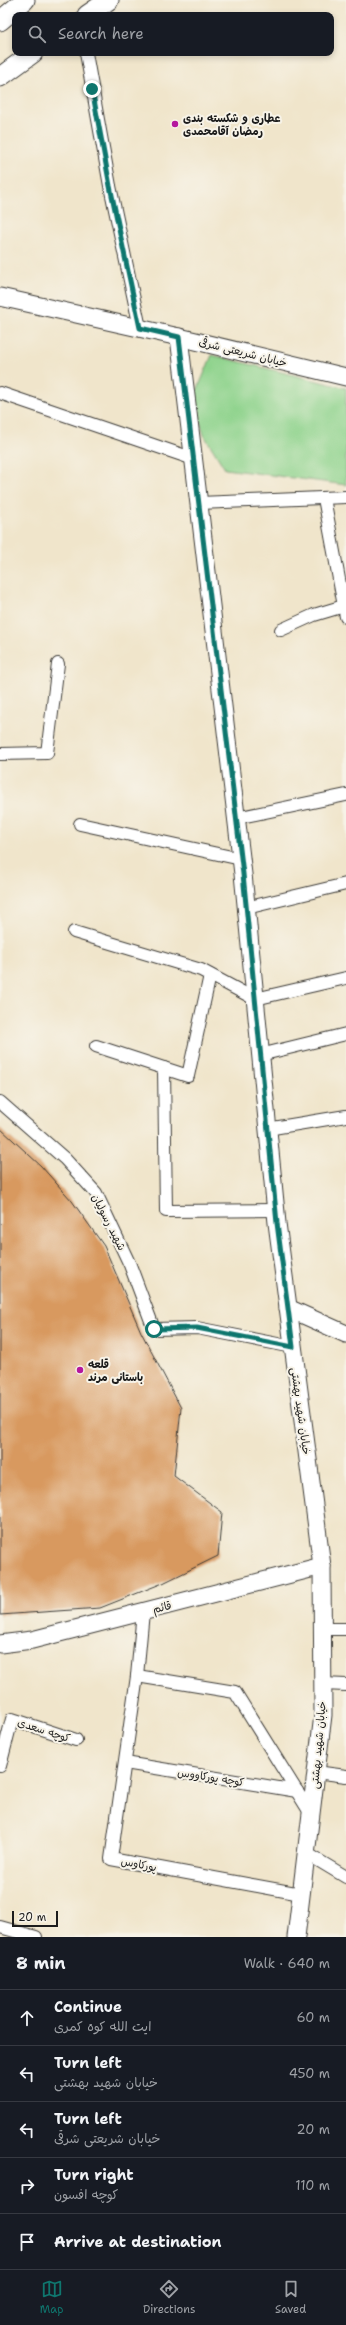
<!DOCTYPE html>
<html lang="en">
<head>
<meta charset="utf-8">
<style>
	:root { --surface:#171b24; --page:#242831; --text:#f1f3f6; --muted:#9ea1a6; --line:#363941; --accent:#0f766e }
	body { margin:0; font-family:"Shantell Sans","Playpen Sans Arabic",sans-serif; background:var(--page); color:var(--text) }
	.scale { position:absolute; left:12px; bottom:10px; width:46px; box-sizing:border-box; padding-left:4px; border:2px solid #1c1c1c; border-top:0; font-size:11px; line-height:14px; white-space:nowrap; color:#1c1c1c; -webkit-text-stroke:3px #f7f3e8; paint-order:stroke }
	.stop { position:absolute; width:12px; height:12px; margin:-9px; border:3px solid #0f766e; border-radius:50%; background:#fff }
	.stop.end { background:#0f766e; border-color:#fff; box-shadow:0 1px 4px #0008 }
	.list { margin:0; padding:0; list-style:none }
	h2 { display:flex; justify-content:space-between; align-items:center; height:52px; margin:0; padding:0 16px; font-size:17px }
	h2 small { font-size:13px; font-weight:400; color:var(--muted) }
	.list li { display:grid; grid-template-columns:26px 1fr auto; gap:12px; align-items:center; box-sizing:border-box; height:56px; padding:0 16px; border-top:1px solid var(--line) }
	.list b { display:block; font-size:15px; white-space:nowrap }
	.list p { margin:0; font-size:13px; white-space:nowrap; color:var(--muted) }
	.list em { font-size:13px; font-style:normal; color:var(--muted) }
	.icon { flex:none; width:22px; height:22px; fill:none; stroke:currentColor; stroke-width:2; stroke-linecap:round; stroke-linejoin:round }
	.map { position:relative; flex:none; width:346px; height:1937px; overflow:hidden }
	.search { position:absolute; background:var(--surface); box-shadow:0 2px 6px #0003; left:12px; right:12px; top:12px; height:44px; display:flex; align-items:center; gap:10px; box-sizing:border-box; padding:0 14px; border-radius:8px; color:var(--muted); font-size:15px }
	.sheet { height:332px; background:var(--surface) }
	nav { display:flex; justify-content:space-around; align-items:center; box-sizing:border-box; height:56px; border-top:1px solid var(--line); background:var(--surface); font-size:11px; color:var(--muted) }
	nav a { display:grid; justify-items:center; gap:2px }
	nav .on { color:var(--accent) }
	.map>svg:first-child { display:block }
</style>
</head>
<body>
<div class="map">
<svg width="346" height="1937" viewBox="0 0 346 1937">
	<rect width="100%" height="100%" fill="#f7f3e8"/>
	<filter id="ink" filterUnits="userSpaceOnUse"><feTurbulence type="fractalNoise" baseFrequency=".025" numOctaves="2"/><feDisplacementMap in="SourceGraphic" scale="8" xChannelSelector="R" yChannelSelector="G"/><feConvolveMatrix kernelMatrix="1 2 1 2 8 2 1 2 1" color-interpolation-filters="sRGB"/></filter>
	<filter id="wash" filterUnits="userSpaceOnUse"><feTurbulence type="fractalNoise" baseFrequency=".012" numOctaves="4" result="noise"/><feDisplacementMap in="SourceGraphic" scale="16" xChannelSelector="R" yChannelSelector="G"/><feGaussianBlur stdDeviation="0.9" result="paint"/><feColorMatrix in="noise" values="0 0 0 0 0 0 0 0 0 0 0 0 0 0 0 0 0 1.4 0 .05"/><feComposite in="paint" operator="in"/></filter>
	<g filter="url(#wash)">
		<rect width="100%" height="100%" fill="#f0e5cb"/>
		<polygon fill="#8ed38c" stroke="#557854" points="212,355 346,388 346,485 225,469 204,435 193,400"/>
		<g id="blocks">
			<polygon fill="#d8995f" points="0,1128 41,1166 72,1201 104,1246 141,1332 181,1408 174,1476 222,1512 218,1556 163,1583 100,1608 0,1615"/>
		</g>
	</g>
	<g filter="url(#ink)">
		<use href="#blocks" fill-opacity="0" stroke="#3c3a36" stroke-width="1"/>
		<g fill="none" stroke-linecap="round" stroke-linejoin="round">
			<g stroke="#3c3a36" stroke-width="14">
				<g id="street">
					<polyline points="86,53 110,186 140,328"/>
					<polyline points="0,393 194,459"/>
					<polyline points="324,498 346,617"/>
					<polyline points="199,503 346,497"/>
					<polyline points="281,630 314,615 344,606"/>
					<polyline points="0,754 47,753 58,664"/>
					<polyline points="236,818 346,795"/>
					<polyline points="80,824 241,859"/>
					<polyline points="246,908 346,884"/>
					<polyline points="74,932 201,970 255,999 346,978"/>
					<polyline points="96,1046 188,1076 210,975"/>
					<polyline points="260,1055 346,1034"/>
					<polyline points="164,1068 166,1211 276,1210"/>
					<polyline points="0,1102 65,1159 96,1193 130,1265 154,1329 197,1328 293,1347"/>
					<polyline points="267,1129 346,1116"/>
					<polyline points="323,1629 346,1629"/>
					<polyline points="137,1676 143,1612"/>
					<polyline points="323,1684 346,1685"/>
					<polyline points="125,1763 297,1791"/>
					<polyline points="0,1766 12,1719 76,1740"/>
					<polyline points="316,1772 346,1776"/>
					<polyline points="306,1853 346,1877"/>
					<polyline points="301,1894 111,1859 137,1676 235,1692 311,1814"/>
					<polyline points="0,1927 36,1937"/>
				</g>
			</g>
			<g stroke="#3c3a36" stroke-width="19">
				<g id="secondary">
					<polyline points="0,297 179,337 346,377"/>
					<polyline points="179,337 243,874 277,1223 322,1566 323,1715 296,1937"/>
					<polyline points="288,1308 346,1334"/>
					<polyline points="0,1644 32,1640 322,1566"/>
				</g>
			</g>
			<g stroke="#3c3a36" stroke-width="21">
				<g id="primary">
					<polyline points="87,15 109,0"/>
					<polyline points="0,21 25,0"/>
					<polyline points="0,77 33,53"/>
				</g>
			</g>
			<use href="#street" stroke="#fff" stroke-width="12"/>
			<use href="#secondary" stroke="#fff" stroke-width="17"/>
			<use href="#primary" stroke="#fff" stroke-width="19"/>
		</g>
	</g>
	<g fill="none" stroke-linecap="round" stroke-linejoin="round" filter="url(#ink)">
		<polyline stroke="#0f766e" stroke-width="5" points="92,89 110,186 140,328 179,337 243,874 277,1223 293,1347 197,1328 154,1329"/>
	</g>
	<g fill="#b5179e" stroke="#f7f3e8" stroke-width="1.5">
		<circle cx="175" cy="124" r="4"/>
		<circle cx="80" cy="1370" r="4"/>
	</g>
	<g text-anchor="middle" stroke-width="4" stroke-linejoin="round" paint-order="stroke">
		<g font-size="11" font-weight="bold" fill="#1c1c1c" stroke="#f7f3e8" text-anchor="start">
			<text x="183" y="122">عطاری و شکسته بندی<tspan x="183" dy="13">رمضان آقامحمدی</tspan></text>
			<text x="88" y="1368">قلعه<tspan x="88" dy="13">باستانی مرند</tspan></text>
		</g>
		<g font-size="11" fill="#1c1c1c" stroke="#f7f3e8">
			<text transform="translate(243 352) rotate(14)" y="4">خیابان شریعتی شرقی</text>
			<text transform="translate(109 1222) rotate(63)" y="4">شهید رسولیان</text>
			<text transform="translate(301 1411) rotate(82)" y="4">خیابان شهید بهشتی</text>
			<text transform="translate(162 1607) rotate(-14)" y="4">قائم</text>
			<text transform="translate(44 1730) rotate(18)" y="4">کوچه سعدی</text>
			<text transform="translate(318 1745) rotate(-85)" y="4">خیابان شهید بهشتی</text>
			<text transform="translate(211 1777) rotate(9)" y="4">کوچه پورکاووس</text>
			<text transform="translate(139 1864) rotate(11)" y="4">پورکاوس</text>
		</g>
	</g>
</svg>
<div class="scale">20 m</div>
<div class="stop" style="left:154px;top:1329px"></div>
<div class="stop end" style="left:92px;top:89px"></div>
<div class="search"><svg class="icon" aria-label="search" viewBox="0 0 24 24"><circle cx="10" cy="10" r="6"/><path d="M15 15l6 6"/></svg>Search here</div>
</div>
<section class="sheet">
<h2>8 min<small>Walk · 640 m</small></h2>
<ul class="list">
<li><svg class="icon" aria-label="ahead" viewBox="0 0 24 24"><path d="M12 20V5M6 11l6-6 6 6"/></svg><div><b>Continue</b><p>ایت الله کوه کمری</p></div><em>60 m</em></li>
<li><svg class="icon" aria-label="left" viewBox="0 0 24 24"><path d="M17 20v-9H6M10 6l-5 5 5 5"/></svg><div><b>Turn left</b><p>خیابان شهید بهشتی</p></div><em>450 m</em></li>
<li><svg class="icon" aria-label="left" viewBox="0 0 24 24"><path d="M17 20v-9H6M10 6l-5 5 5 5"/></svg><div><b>Turn left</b><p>خیابان شریعتی شرقی</p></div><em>20 m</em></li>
<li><svg class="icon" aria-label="right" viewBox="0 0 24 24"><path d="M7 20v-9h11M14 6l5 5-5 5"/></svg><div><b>Turn right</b><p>كوچه افسون</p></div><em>110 m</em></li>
<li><svg class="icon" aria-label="arrive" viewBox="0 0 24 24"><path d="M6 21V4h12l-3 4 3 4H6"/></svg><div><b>Arrive at destination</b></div></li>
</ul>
</section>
<nav>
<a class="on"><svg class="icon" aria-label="map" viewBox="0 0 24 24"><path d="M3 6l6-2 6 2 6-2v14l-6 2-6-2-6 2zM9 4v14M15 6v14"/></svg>Map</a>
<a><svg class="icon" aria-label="directions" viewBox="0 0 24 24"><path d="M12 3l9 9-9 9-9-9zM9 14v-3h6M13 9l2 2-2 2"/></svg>Directions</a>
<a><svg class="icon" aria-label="saved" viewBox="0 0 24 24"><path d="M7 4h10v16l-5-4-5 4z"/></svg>Saved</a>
</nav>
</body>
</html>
